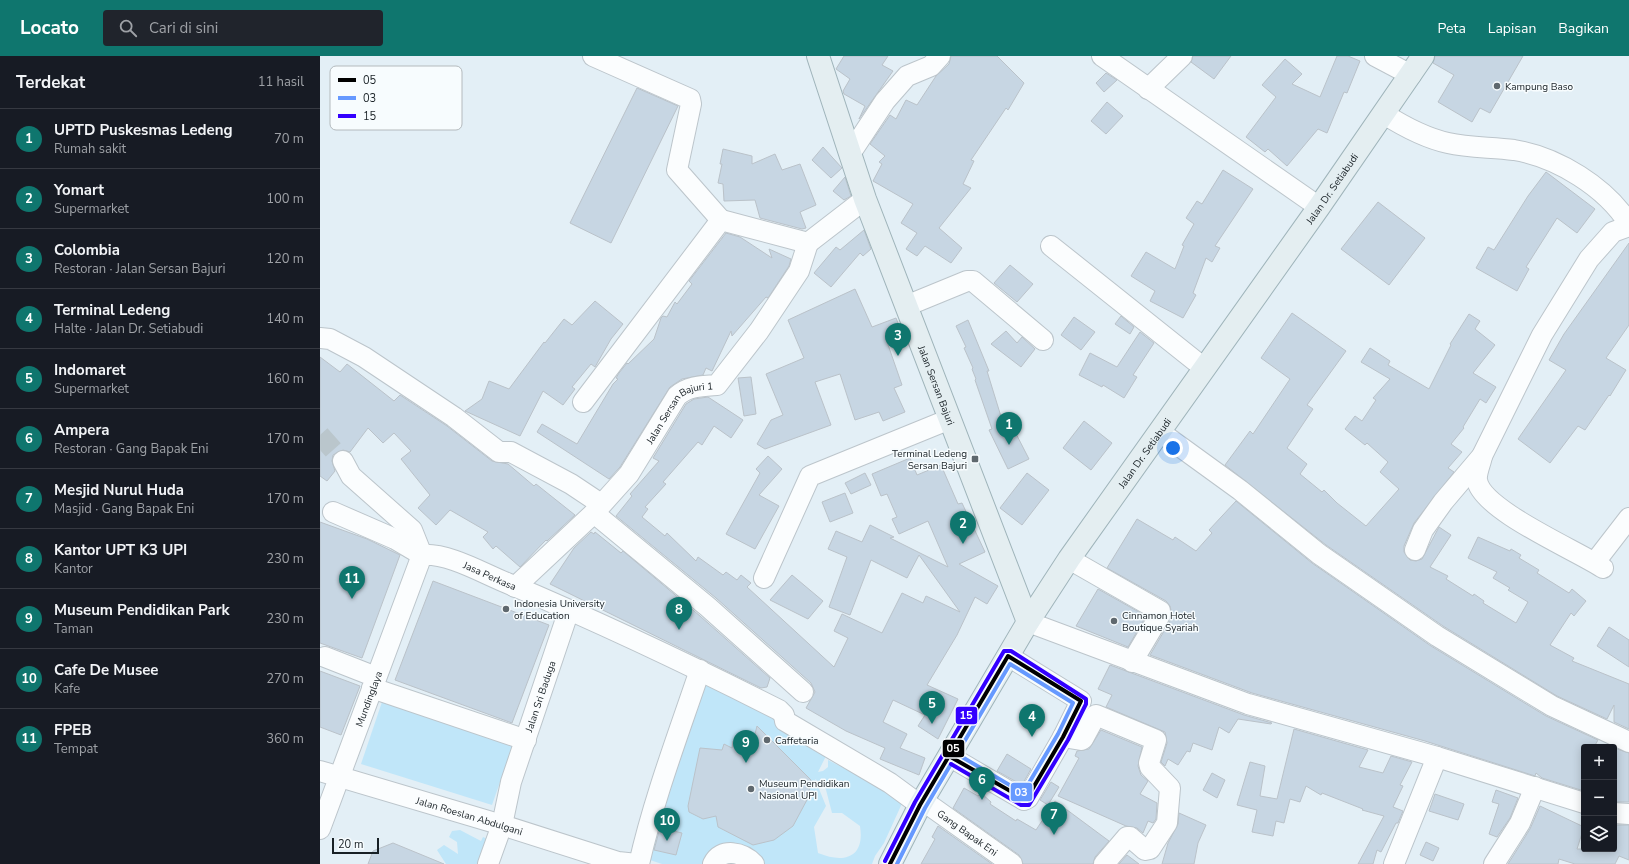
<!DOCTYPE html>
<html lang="id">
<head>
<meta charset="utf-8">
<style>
	:root { --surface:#171b24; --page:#20242c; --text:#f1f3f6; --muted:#9ea1a6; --line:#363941; --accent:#0f766e }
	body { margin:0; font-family:"Nunito Sans",sans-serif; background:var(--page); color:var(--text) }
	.controls { position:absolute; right:12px; bottom:12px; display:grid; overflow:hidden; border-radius:4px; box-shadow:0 2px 10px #0003 }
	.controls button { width:36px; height:36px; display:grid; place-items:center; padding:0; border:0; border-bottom:1px solid var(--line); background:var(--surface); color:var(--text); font:20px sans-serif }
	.scale { position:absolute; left:12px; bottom:10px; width:47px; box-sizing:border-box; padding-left:4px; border:2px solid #182025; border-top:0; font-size:11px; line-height:14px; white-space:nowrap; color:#182025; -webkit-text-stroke:3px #f7fcfe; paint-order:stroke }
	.you { position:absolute; left:853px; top:392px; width:14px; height:14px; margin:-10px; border:3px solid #fff; border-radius:50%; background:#1a73e8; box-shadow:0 0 0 6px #1a73e833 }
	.badge { display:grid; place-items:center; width:26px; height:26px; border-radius:50%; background:var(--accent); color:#fff; font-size:13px; font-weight:700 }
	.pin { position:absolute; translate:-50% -33px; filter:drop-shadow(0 1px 2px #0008) }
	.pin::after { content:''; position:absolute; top:21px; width:14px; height:12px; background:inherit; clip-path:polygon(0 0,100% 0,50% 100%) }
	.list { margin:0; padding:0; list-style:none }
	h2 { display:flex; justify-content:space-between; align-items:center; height:52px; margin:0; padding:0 16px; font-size:17px }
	h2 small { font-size:13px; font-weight:400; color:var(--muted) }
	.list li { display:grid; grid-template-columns:26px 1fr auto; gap:12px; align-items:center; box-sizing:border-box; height:60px; padding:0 16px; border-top:1px solid var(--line) }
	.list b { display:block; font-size:15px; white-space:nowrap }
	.list p { margin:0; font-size:13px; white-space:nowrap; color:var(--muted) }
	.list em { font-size:13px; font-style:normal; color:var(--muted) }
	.icon { flex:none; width:22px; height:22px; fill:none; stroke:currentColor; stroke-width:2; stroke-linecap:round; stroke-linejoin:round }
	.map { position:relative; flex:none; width:1309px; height:808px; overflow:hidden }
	header { display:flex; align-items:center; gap:24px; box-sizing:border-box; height:56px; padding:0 20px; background:var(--accent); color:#fff }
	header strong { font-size:19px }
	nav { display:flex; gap:22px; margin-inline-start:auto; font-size:14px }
	.search { width:280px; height:36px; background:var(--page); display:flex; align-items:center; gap:10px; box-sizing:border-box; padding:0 14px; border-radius:4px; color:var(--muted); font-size:15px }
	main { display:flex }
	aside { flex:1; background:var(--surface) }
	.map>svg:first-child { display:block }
</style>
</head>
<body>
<header>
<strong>Locato</strong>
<div class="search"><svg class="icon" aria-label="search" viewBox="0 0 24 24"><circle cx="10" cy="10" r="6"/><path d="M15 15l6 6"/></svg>Cari di sini</div>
<nav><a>Peta</a><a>Lapisan</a><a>Bagikan</a></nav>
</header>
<main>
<aside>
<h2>Terdekat<small>11 hasil</small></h2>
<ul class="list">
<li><span class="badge">1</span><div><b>UPTD Puskesmas Ledeng</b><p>Rumah sakit</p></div><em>70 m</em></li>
<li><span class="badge">2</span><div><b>Yomart</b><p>Supermarket</p></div><em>100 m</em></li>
<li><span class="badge">3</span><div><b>Colombia</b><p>Restoran · Jalan Sersan Bajuri</p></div><em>120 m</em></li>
<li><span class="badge">4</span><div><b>Terminal Ledeng</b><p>Halte · Jalan Dr. Setiabudi</p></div><em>140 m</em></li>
<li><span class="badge">5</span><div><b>Indomaret</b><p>Supermarket</p></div><em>160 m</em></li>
<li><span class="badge">6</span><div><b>Ampera</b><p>Restoran · Gang Bapak Eni</p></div><em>170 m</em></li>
<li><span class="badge">7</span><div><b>Mesjid Nurul Huda</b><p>Masjid · Gang Bapak Eni</p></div><em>170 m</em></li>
<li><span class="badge">8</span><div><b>Kantor UPT K3 UPI</b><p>Kantor</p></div><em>230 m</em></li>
<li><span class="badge">9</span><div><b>Museum Pendidikan Park</b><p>Taman</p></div><em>230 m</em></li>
<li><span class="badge">10</span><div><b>Cafe De Musee</b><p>Kafe</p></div><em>270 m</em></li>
<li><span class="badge">11</span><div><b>FPEB</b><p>Tempat</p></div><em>360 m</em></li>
</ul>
</aside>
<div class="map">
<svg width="1309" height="808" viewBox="0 0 1309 808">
	<rect width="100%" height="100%" fill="#e3eff6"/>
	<g fill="#c0e6f9" fill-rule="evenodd">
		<path d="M380 617 510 692 498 716 503 715 508 711V704L584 743 564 787 555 800 552 808H342L321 801ZM495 723 505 730 512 757H522L540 770C545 801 525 808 498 797L494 771 506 750Z"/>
		<polygon points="64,640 194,686 172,749 41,708"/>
		<polygon points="140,774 161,785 163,781 172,785 163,808 126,808 117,794 124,789 138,798 137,786 129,781 132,775"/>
	</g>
	<g fill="#c7d6e3" stroke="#bac2c9">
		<polygon points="524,0 568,0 562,9 573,15 539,63 545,50 524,38 523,35 530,23 516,13"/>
		<polygon points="631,0 677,0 704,27 688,54 686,52 651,104 654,105 643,128 651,132 619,172 642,192 631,207 605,190 597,200 586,193 597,177 581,167 593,148 553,125 562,108 559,106 565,100 550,88 570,59 576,63 586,44 597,49 616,20 629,8"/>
		<polygon points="873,0 911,0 894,23 871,6"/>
		<polygon points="1017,0 1028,0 1040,5 1027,37 1024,36 1007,77 998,73 967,110 948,93 945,96 926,81 956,41 942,29 965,3 982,18 972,28 1000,41"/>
		<polygon points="1115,0 1203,0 1170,57 1160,52 1152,66 1118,46 1134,19 1113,7"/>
		<polygon points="786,17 797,24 784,36 776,27"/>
		<polygon points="317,32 358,50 291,187 250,167"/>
		<polygon points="787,46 803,60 786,78 771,65"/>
		<polygon points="503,91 522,112 511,122 492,104"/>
		<polygon points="403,93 432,100 432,108 455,98 462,114 480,108 496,149 480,156 486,172 482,173 440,162 435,144 404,145 403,128 398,127 402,108 400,108"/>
		<polygon points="903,114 933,133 895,190 900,192 892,206 886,202 873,237 876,239 863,262 830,245 835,235 811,220 826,196 855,213 864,190 862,189 874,168 866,162 877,145 882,148"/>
		<polygon points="1226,116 1275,153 1257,177 1237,162 1206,211 1209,213 1197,235 1156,212 1168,191 1174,194 1208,140"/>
		<polygon points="525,121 531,140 524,144 513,135"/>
		<polygon points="1058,146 1105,182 1069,229 1021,193"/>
		<polygon points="544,174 551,193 543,200 540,197 511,231 494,217 516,191 520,194"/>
		<polygon points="406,177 420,181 452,202 449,193 471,203 469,210 448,242 446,241 412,280 411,275 392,315 386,312 383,319 362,323 350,331 300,411 289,423 217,376 222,368 257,388 293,328 298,323 296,322 299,317 307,307 308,308 334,283 341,262 343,260 347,261 355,246 357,248 372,228 369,225"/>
		<polygon points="1309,187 1309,269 1286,302 1306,314 1290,340 1289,339 1265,374 1258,370 1230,407 1198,383 1246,314 1229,304 1244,278"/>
		<polygon points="690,209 713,228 697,246 674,227"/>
		<polygon points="535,233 552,271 576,262 582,277 566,283 582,329 574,332 585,356 563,365 559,356 535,364 520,318 495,326 511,369 445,393 437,388 451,364 463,359 446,318 484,302 468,264"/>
		<polygon points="275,245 303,268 291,283 275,311 271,308 252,331 255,333 243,349 223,335 200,380 145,355 162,343 169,325 189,333 224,286 225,287 244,263 252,269"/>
		<polygon points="972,257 1026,295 987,349 993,353 967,392 987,408 980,418 1002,436 1004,434 1017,447 1046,470 1079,433 1060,416 1068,406 1047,387 1045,389 1025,373 1035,360 1042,365 1056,344 1053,342 1070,323 1041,306 1050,292 1070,305 1068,309 1109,333 1131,289 1130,288 1149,258 1160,265 1155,273 1175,289 1153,317 1176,331 1166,347 1160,343 1143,371 1144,372 1131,388 1142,396 1128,412 1134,416 1094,467 1084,490 1084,496 1090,504 1096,505 1102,503 1119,471 1131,479 1110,511 1128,520 1126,523 1153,540 1154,538 1164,545 1163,547 1196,567 1208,546 1188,534 1190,532 1173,522 1177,516 1148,502 1158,481 1190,495 1191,493 1201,499 1199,502 1219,514 1217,517 1249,537 1252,533 1266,545 1254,560 1251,557 1230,589 1254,602 1252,605 1309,628 1309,673 1294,666 1294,649 1287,663 1237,640 1123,570 1006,489 905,409 930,375 933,378 970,323 941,302"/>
		<polygon points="801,260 814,271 810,278 795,268"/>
		<polygon points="754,261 775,276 761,294 741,279"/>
		<polygon points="648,264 669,315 667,315 683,367 689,364 709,403 688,413 669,374 672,373 655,324 656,323 652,313 653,312 644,292 646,291 636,270"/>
		<polygon points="686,275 697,287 702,281 715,293 701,311 671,288"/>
		<polygon points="820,276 834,287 813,319 817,321 804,342 783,329 782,331 759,319 770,297 797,311"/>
		<polygon points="0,301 20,316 27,308 74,345 80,339 127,370 172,405 188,408 214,430 216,428 255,459 227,485 226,484 200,511 176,490 173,493 163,481 168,476 130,454 116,469 98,452 110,439 81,403 91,395 74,377 63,387 48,372 30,396 23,394 13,399 12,405 15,415 7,425 0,420"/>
		<polygon points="431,321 436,358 424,360 418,322"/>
		<polygon points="388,341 423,364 411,382 394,370 382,389 378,386 343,426 346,428 325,451 328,453 322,461 345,480 347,477 376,505 378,501 403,519 406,516 417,524 421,519 431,527 427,531 514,611 528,582 514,575 522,558 562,577 582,537 603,547 606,540 640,556 599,499 587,522 551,504 530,559 509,551 527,501 508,493 516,475 542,486 550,469 574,481 570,482 628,511 608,465 579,478 572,463 577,461 567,438 561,440 552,418 590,402 597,419 621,409 638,448 642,447 665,496 639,508 678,530 667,548 655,541 637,579 607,629 638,643 618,683 598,670 605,659 573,644 563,666 587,678 580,692 605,702 599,719 560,703 565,692 526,675 486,652 495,636 491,627 396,542 296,460 312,440 310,438 339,405 333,402 366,348 374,343"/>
		<polygon points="764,365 792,387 771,414 743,392"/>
		<polygon points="448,400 462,413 439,439 459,450 435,493 406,478 440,417 436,413"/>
		<polygon points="545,417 551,429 531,438 525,427"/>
		<polygon points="707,417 729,434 702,469 680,452"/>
		<polygon points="525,437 533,457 510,466 502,446"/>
		<polygon points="916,445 992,507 1111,590 1226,660 1278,684 1274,691 1264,691 1264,735 1222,722 1216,717 1215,720 1105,685 932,637 830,599 850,565 852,559 850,550 846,545 787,512 817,463 853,484 855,481 876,495 892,477 889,474"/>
		<polygon points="0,466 47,483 80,499 42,602 0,587"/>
		<polygon points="271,476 274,478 275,476 301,497 303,495 380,560 450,622 447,631 441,632 230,528 254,492"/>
		<polygon points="472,519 503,545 488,563 450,544"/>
		<polygon points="113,525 229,569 192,667 75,624"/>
		<polygon points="778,533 826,560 808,591 756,570"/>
		<polygon points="1289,571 1309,584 1309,611 1277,590"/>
		<polygon points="790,609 924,659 952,667 951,668 918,663 909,677 899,671 892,694 873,687 870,696 867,695 858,709 848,703 845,710 841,706 847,687 845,676 786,651 792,639 778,633"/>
		<polygon points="0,615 40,630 21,679 0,671"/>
		<polygon points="437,670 491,724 488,742 473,770 454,784 433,789 398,771 396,760 383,763 369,756 368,750 380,692 402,694 404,688 412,692 413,685 432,690"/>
		<polygon points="974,673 1048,694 1039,711 1063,717 1071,700 1092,706 1080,729 1083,730 1073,751 1083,755 1078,767 1076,767 1061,796 1057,794 1053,808 1038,808 1064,760 1042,754 1043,753 1002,737 1001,739 986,730 980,746 970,743 964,767 956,765 953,780 932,776 937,754 917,749 930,706 945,710 940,740 957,743"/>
		<polygon points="781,674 822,691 818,710 821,719 828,725 820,738 837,747 836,763 833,767 828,765 823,777 817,772 806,770 738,740 759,702 755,700 757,695 769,693"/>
		<polygon points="1294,692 1309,697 1309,746 1294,746"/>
		<polygon points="687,698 711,713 702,729 677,715"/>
		<polygon points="892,717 905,724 897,742 883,734"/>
		<polygon points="731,726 739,731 728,749 720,744"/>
		<polygon points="644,732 658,740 661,737 671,746 670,748 696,765 697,763 716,774 735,745 789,785 775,801 773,808 703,808 699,799 633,752"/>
		<polygon points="1176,734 1198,742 1190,762 1177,781 1169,778 1179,748 1172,746"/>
		<polygon points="1115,738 1144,748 1138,764 1109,755"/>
		<polygon points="1220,750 1264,771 1257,793 1294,793 1294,769 1309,769 1309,804 1299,800 1295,808 1255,808 1239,803 1238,808 1188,808 1210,773"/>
		<polygon points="859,757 886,769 878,787 874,808 842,808 848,787 858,768"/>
		<polygon points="618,770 672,808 601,808 615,783 612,781"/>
		<polygon points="340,772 362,777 356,799 334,794"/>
		<polygon points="1106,786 1119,792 1113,805 1100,799"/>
		<polygon points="73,787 124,808 48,808 53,795"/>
		<polygon points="807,799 819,808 799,808"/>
	</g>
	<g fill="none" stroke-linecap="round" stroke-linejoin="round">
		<polyline stroke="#bac6cc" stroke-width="20" stroke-dasharray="20 10" stroke-linecap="butt" points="0,379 23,405"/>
		<g stroke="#bcc5cb" stroke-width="22">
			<g id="minor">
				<polyline points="273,0 370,43 371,48 357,114 401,164"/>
				<polyline points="782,0 999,151"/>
				<polyline points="1055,0 1091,19"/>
				<polyline points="828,33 862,0"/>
				<path d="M1064 58C1083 70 1105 82 1128 87 1149 92 1172 91 1194 94 1237 101 1286 131 1309 168"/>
				<polyline points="530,98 565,45 587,20 611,10 620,0"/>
				<polyline points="488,187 545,143"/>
				<polyline points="731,190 884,312"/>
				<polyline points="586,250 647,225 653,225 723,284"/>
				<polyline points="0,282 10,283 44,301 134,361 179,396 191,396 251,428 281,448"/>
				<polyline points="263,346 401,164 488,187"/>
				<polyline points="840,376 920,434 999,498 1117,580 1232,650 1309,686"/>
				<path d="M1162 400C1161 407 1156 417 1157 424 1161 454 1258 495 1283 512"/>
				<polyline points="23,405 31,420 92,474 102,499"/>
				<polyline points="13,456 75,483 102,499"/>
				<polyline points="274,457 388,551 483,636"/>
				<polyline points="1095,494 1103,474 1123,446 1162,400 1222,279 1269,203 1293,176 1309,170"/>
				<polyline points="749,503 840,555 840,559 812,606"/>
				<polyline points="1275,506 1309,462"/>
				<polyline points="444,522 490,420 630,363"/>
				<path id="s1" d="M195 531 274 457 309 418 357 340C368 330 382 330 397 329L439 275 479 215 488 187"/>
				<polyline points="708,566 928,648 1117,701 1264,747"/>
				<polyline points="5,601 56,621"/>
				<polyline points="52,632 206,684"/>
				<polyline points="743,681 761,684 763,683 776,659 836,684 829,707 830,711 850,732 847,767 830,793 825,794 810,781 807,781 784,808"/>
				<polyline points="629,700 704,744 708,742 743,681 761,645 688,600"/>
				<path id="s2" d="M0 715 182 769 298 806 317 808"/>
				<path id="s3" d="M602 744 692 808"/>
				<polyline points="1294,757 1309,758"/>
				<path id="s4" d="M0 773 102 499C129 497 162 517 187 527 279 566 370 609 459 654L464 659 465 665 570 727 600 749"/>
				<path id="s5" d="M168 808 182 769 191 726 249 554"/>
				<path d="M319 808C334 742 358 679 380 614"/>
				<path d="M393 808C401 791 423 796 434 808"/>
				<polyline points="1074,808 1117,701"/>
				<polyline points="1174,808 1200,767 1215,731"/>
			</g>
		</g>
		<g stroke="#9fb4ba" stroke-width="24">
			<g id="major">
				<path id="s6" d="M498 0 545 143 708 566"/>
				<path id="s7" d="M570 808 600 749 708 566 749 503 999 151 1103 0"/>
			</g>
		</g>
		<use href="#minor" stroke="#fbfdfe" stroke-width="20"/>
		<use href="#major" stroke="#e4eef1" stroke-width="22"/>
		<g stroke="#f7fcfe" stroke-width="7">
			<polyline id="bus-1" points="570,808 600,749 688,600 761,645 743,681 706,744 629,700"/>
		</g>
		<g stroke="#f7fcfe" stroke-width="7">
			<g id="bus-2">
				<polygon points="690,608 753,647 738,678 703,737 637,698"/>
				<polyline points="577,808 605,752 631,708"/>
			</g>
		</g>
		<g stroke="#f7fcfe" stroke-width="7">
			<polyline id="bus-3" points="565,805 595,746 684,595 691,595 766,643 766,648 748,684 709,749 701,749 631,708"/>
		</g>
		<use href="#bus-1" stroke="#000" stroke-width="4"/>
		<use href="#bus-2" stroke="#69f" stroke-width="4"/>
		<use href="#bus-3" stroke="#30f" stroke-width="4"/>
	</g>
	<g fill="#5f686e" stroke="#f7fcfe" stroke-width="1.5">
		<circle cx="1177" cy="30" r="4"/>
		<rect x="651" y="399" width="8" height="8" rx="2"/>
		<circle cx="186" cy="553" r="4"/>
		<circle cx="794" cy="565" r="4"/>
		<circle cx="447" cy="684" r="4"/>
		<circle cx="431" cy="733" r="4"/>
	</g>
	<g text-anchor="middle" stroke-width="3" stroke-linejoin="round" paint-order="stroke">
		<g font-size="10" fill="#182025" stroke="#f7fcfe" text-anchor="start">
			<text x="1185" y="34">Kampung Baso</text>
			<text x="647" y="401" text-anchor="end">Terminal Ledeng<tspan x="647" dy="12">Sersan Bajuri</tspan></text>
			<text x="194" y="551">Indonesia University<tspan x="194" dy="12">of Education</tspan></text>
			<text x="802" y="563">Cinnamon Hotel<tspan x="802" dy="12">Boutique Syariah</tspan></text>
			<text x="455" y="688">Caffetaria</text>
			<text x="439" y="731">Museum Pendidikan<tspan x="439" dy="12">Nasional UPI</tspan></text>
		</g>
		<g font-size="10" fill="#182025" stroke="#f7fcfe">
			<text dy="4" stroke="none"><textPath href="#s7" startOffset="808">Jalan Dr. Setiabudi</textPath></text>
			<text dy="4" stroke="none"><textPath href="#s6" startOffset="350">Jalan Sersan Bajuri</textPath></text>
			<text dy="4" stroke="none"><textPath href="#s1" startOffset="244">Jalan Sersan Bajuri 1</textPath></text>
			<text dy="4" stroke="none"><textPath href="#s7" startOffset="484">Jalan Dr. Setiabudi</textPath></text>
			<text dy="4" stroke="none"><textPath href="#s4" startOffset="364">Jasa Perkasa</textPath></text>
			<text dy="4" stroke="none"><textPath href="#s5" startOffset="176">Jalan Sri Baduga</textPath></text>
			<text dy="4" stroke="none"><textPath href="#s4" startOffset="139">Mundinglaya</textPath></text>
			<text dy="4" stroke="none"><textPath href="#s2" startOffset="156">Jalan Roeslan Abdulgani</textPath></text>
			<text dy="4" stroke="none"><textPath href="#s3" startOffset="56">Gang Bapak Eni</textPath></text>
		</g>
	</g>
	<rect x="10" y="10" width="132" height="64" rx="6" fill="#f7fcfe" stroke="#b4babd" stroke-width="1"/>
	<rect x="18" y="22" width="18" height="4" fill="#000"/>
	<rect x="18" y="40" width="18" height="4" fill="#69f"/>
	<rect x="18" y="58" width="18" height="4" fill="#30f"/>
	<g font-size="11" fill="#182025">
		<text x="43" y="28">05</text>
		<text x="43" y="46">03</text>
		<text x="43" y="64">15</text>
	</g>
	<g stroke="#f7fcfe" stroke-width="1.5">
		<rect x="635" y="650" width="23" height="19" rx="4" fill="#30f"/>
		<rect x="622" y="683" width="23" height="19" rx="4" fill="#000"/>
		<rect x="690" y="726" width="23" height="20" rx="4" fill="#69f"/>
	</g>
	<g font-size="11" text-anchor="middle" font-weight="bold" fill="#fff">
		<text x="646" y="663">15</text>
		<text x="633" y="696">05</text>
		<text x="701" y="740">03</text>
	</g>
</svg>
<div class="controls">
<button>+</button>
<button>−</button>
<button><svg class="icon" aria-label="layers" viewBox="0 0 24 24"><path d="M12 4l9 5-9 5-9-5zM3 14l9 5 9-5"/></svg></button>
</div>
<div class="scale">20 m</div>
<div class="you"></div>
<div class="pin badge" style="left:689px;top:389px">1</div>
<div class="pin badge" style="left:643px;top:488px">2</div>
<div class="pin badge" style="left:578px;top:300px">3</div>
<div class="pin badge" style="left:712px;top:681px">4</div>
<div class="pin badge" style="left:612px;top:668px">5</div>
<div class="pin badge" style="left:662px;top:744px">6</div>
<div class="pin badge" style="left:734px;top:779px">7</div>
<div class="pin badge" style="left:359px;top:574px">8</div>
<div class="pin badge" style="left:426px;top:707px">9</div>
<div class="pin badge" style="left:347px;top:785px">10</div>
<div class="pin badge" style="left:32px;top:543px">11</div>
</div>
</main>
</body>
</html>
